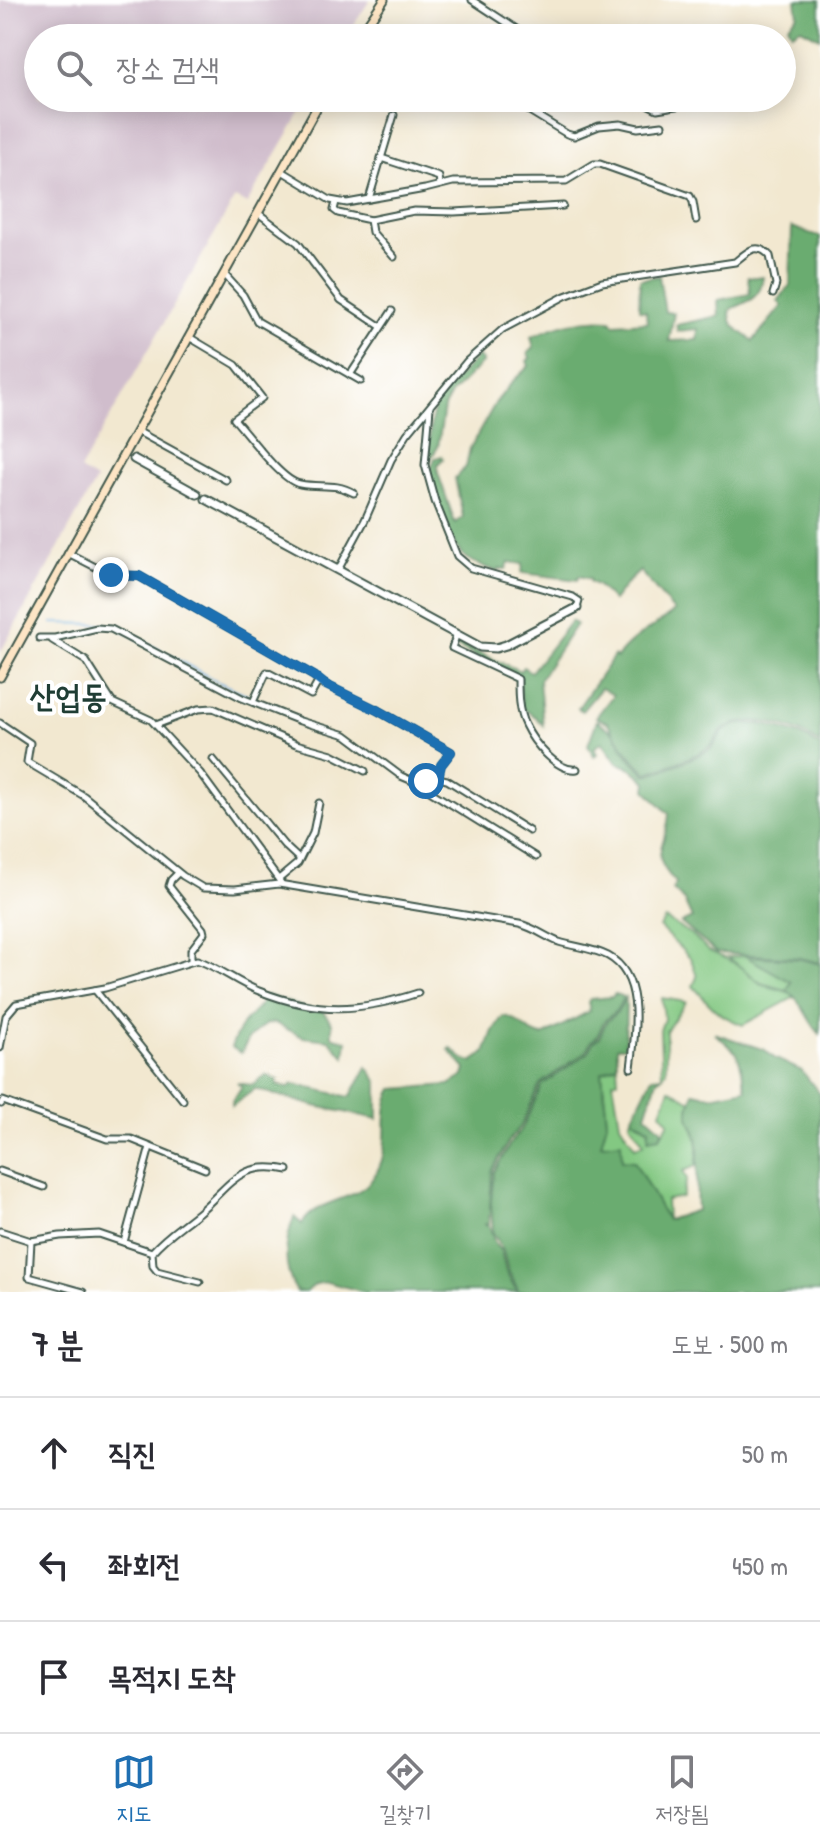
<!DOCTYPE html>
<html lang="ko">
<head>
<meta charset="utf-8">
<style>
	:root { --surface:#fff; --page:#f7f7f7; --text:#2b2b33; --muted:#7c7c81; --line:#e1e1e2; --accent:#1f6fb2 }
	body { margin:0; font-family:"Patrick Hand","Poor Story",sans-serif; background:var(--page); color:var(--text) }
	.stop { position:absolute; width:24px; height:24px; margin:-18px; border:6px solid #1f6fb2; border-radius:50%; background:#fff }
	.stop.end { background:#1f6fb2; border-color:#fff; box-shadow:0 2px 8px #0008 }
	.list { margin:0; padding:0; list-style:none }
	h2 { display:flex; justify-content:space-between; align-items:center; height:104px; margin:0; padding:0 32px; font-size:34px }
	h2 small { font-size:26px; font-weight:400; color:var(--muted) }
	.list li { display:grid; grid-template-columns:52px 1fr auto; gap:24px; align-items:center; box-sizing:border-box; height:112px; padding:0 32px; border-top:2px solid var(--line) }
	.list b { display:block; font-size:30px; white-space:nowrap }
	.list em { font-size:26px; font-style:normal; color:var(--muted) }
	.icon { flex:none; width:44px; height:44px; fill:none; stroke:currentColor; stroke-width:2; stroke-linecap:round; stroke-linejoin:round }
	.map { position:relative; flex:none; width:820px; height:1292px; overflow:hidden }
	.search { position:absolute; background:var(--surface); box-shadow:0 4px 20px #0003; left:24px; right:24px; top:24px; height:88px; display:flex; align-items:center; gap:20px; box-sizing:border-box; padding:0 28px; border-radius:44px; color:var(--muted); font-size:30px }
	.sheet { height:440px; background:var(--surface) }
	nav { display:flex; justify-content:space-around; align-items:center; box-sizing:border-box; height:112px; border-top:2px solid var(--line); background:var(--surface); font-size:22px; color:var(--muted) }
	nav a { display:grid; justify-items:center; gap:4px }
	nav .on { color:var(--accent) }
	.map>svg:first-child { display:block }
</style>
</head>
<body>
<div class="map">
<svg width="820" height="1292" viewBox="0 0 820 1292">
	<rect width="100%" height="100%" fill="#fff"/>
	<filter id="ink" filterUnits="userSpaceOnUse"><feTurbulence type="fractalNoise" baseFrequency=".0125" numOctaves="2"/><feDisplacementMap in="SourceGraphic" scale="16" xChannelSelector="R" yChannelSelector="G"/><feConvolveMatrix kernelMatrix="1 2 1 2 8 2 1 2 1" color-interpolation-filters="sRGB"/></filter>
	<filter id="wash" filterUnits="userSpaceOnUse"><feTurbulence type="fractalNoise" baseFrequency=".006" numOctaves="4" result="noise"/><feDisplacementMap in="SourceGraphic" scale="32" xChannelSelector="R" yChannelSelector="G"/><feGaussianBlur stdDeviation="1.8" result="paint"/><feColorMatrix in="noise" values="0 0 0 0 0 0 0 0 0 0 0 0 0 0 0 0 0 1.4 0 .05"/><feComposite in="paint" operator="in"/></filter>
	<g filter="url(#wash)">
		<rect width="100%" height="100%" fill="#f2e8d0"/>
		<polygon fill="#d0bdcc" points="0,0 370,0 345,38 38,38 38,98 309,98 247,204 235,198 80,470 96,480 0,653"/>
		<g fill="#83c882" stroke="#51825b" stroke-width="2">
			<path d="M665 919 692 935 709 951 737 964 761 984 788 992 795 997 743 1025C714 1013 714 1009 693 986L697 977 691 959 659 927Z"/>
			<polygon points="745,956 791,982 787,990 761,983 728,957"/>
			<polygon points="662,998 686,1002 666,1031 666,1071 662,1076 660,1030 664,1019"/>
			<path d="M617 1065 618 1080 613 1081 620 1124 635 1147 644 1144 630 1123 632 1118 660 1137 669 1122 661 1112 670 1089 691 1101C684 1121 697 1128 698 1146 698 1152 697 1160 696 1166L683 1171 687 1179 682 1197 666 1200 667 1220 634 1161H622L601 1144 607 1121 602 1071Z"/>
		</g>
		<g fill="#6aac70" stroke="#447452" stroke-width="2">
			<polygon points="796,0 820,0 820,38 801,28 792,33 788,25 798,15"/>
			<path d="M792 227 820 237V743C797 728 753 712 726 728 719 731 716 741 710 746 699 756 662 768 647 773L628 753 607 722 596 717 613 695 601 688 582 711 578 708 614 656 617 658C631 636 656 628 674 611L640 571 627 583 613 601 597 585 590 582V579L579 576 577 580 522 573 523 564 509 562 506 569H499L498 572C487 567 473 564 464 556 451 546 431 493 430 476 429 470 433 464 435 458L442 456 443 459 438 464V473L455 523 463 517 455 478 466 467 470 448 496 402 513 381 529 366 527 361 530 358 528 353 534 348 531 337C557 325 582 317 611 320L614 324 647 322 646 311 639 310 640 279 659 276 665 312 674 313 669 341 697 340 698 329 678 331 676 325 719 316 718 300 750 294 748 277H763C762 297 748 302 731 309 726 325 742 332 753 341L782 306 778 301 790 285Z"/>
			<polygon points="478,356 483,362 451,394 444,407 438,447 427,464 431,423 436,401"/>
			<polygon points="571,621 576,624 539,680 543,725 536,717 522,708 519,678 455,646 457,643 520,671 523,667 531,672"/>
			<path d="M597 720 614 733 627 754 646 775C659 772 700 756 710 749 716 744 719 734 725 730 748 714 800 732 820 746V963L801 958 717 953 681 923 692 918 684 901 673 890 676 883C647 852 666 850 669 814L646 790 647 782 631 768 617 763 602 742 594 748 597 754 594 756 588 745Z"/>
			<path d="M745 956 800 959 820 964V1034C807 1021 802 1000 787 990L791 982Z"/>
			<path d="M615 994 624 997 616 1011 604 1021 597 1037 591 1041 586 1052 540 1084 522 1124 508 1142 492 1171 489 1224H484L489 1225 495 1244 501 1251 506 1271 517 1292H364L327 1282 316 1284 306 1292H297C282 1269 285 1241 294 1217L302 1224C319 1197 355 1203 373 1178 395 1148 377 1115 393 1089L449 1085 464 1076 466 1069 449 1050 451 1048 464 1060 472 1062 485 1053 493 1031 503 1016C518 1017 526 1034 543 1036L590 1011 588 1002 590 999 612 997Z"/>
			<path d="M266 995 311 1010H322L332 1023V1036L347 1041 345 1057 329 1040 303 1037 275 1023 266 1024 249 1038 241 1053 231 1047C235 1038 238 1030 244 1022 253 1012 260 1008 266 995Z"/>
			<path d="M626 998 625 1047H617V1065L602 1072 607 1122 601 1144 621 1142 622 1160 634 1161 667 1220 697 1210C695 1188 699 1167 698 1146 697 1119 681 1128 694 1092L711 1096 746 1089C737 1053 745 1058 714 1033L765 1050 774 1058 802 1071 820 1094V1292H519L508 1270 503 1250 493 1233 491 1202 494 1172 510 1144 524 1125 542 1085 588 1053 593 1042 599 1038 606 1022 617 1012Z"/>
			<polygon points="367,1067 378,1082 378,1119 315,1106 255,1089 232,1106 232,1102 242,1086 237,1083 253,1085 265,1075 277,1079 277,1084 288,1088 293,1084 350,1097"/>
			<polygon points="662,1076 657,1080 646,1115 662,1129 660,1137 648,1139 649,1128 632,1118 652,1077"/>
		</g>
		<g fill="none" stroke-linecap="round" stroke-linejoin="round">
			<polyline stroke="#6bafe0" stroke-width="2" points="52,623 95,624 117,627 218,682 248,695"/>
		</g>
	</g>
	<g filter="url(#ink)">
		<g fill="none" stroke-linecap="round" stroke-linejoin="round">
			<g stroke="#3f574b" stroke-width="9">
				<g id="minor">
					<polyline points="472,0 530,38"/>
					<polyline points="369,22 390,38"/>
					<polyline points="508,98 567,134 574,136 599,126 620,124 638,128 662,125"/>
					<polyline points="635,98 657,109 682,105 686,98"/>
					<polyline points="381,158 439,177 440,184"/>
					<polyline points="282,171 330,200 347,203 425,189 453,182 566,181 594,164 600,164 690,196 693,202 696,220"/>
					<polyline points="369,199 394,115"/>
					<polyline points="336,202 334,210 338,213 370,220 414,211 454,212 563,206"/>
					<polyline points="258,213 298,243 341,300 380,326"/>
					<polyline points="370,220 372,232 394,257"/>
					<polyline points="224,274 243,295 257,321 361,381"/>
					<path d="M189 337 236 365 262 398 234 419C248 434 281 481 300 484 320 488 335 482 354 493"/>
					<polyline points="350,375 392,311"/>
					<polyline points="430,408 425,465 435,501 457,556 471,568 573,597 579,601 577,608"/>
					<polyline points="137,431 226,480"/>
					<polyline points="68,553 111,575 139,576 314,676 324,684 377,710 451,752 441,765 438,777"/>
					<path d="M338 570 365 520 391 460 407 434 467 361 503 329 565 296 602 282 735 262C747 252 757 241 770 256L776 284 773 294"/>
					<path d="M456 636 452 648 518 679C518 694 518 711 525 725 533 742 557 772 577 769"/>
					<polyline points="39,638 55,638 97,628 111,629 242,698 300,721 346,735 401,776 415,782 438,778 447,780 529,831"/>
					<polyline points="52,640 86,661 112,702 151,720 200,773 281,883"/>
					<polyline points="253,702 267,672 311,695 317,684 324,684"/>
					<path d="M0 723 30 743 27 762 84 796 183 876 203 888 235 889 279 884 519 924C534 927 545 937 559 942 575 947 593 948 608 956 645 976 635 1034 631 1068"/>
					<polyline points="156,725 198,709 213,708 296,744 332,754 365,771"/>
					<polyline points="213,759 284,845 299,859"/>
					<polyline points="415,782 536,857"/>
					<polyline points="178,873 171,880 169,886 203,929 204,933 191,950 191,961"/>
					<polyline points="279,879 298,863 313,833 319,803"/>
					<polyline points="95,990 183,1100"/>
					<path d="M0 1048 6 1016 16 1004 105 988 197 960C219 967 237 983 259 991 317 1014 360 1012 418 993"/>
					<polyline points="1,1104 3,1101 107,1139 131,1139 205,1169"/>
					<polyline points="0,1171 44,1187"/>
					<polyline points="0,1231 31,1241 60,1236 99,1234 152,1252"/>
					<polyline points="31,1241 29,1277 83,1292"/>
					<polyline points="124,1242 150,1147"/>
					<path d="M200 1282 157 1271 153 1266 152 1252C166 1236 182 1226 199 1212 231 1185 239 1160 288 1170"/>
				</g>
			</g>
			<g stroke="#3f574b" stroke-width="11">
				<g id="tertiary">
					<polyline points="134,459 197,494"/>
					<polyline points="206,499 480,647 496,648 506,645 577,608"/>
				</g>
			</g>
			<g stroke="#3f574b" stroke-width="11">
				<g id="secondary">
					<polyline points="358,38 384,0"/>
					<polyline points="0,677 322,98"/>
				</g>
			</g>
			<use href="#minor" stroke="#fff" stroke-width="5"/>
			<use href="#tertiary" stroke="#fff" stroke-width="7"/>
			<use href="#secondary" stroke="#fde5c5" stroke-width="7"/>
		</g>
	</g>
	<g fill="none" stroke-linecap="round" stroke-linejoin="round" filter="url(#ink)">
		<polyline stroke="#1f6fb2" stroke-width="10" points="111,575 139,576 314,676 324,684 377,710 451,752 441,765 438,778 426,781"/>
	</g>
	<g text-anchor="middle" stroke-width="8" stroke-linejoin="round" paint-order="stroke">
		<g font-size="32" font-weight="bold" fill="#1f3d34" stroke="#fff">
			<text x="68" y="707">산업동</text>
		</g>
	</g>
</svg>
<div class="stop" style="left:426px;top:781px"></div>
<div class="stop end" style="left:111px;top:575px"></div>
<div class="search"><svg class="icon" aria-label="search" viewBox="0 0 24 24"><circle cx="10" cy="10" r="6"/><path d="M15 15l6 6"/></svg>장소 검색</div>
</div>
<section class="sheet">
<h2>7 분<small>도보 · 500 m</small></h2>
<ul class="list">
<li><svg class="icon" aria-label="ahead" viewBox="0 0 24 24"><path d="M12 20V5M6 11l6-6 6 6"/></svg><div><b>직진</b></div><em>50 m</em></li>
<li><svg class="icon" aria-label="left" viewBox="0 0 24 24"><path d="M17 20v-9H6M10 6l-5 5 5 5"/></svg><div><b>좌회전</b></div><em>450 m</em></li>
<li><svg class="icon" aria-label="arrive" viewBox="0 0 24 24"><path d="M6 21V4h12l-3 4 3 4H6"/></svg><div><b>목적지 도착</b></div></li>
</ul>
</section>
<nav>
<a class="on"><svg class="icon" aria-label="map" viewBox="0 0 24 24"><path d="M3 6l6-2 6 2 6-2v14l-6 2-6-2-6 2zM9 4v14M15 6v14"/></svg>지도</a>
<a><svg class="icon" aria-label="directions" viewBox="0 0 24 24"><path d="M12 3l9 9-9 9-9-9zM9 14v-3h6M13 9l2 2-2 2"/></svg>길찾기</a>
<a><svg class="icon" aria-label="saved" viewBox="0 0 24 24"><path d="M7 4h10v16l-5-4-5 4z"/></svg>저장됨</a>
</nav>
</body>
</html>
